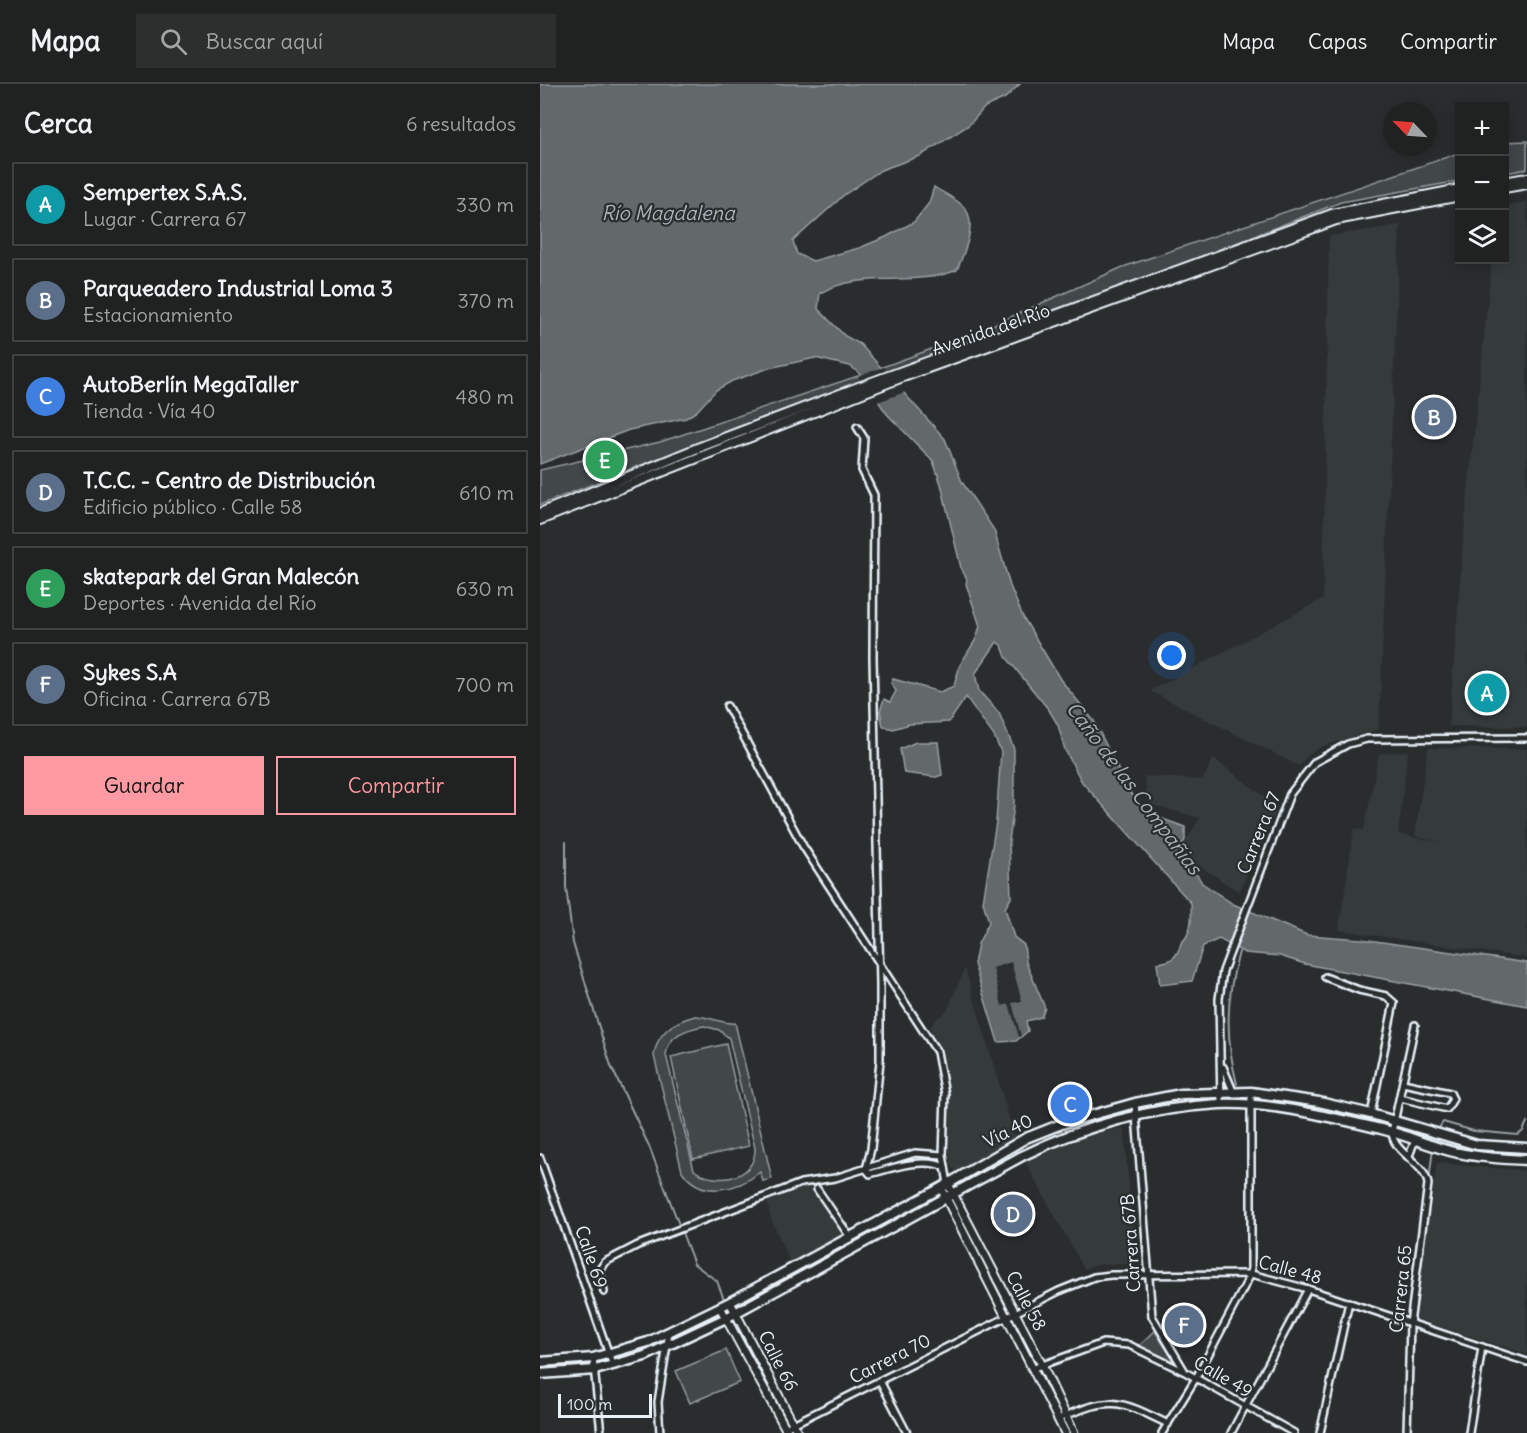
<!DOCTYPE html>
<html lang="es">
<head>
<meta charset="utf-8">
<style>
	:root { --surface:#202222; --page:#2d2f2f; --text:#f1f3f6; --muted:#a2a4a5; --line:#3d3f40; --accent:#ff9aa2 }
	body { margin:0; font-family:Delius,sans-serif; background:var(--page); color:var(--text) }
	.controls { position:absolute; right:18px; top:18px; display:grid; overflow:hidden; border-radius:0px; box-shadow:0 3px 15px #0003 }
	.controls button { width:54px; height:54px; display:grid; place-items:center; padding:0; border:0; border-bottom:2px solid var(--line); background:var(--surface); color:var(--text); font:30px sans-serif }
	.compass { position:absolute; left:843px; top:18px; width:54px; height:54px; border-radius:50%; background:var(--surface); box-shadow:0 3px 15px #0003; rotate:295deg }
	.scale { position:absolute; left:18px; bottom:15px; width:94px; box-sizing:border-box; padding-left:6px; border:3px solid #e8f1f8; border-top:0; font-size:16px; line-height:21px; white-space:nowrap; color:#e8f1f8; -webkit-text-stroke:4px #2a2d2e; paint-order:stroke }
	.you { position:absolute; left:632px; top:572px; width:21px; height:21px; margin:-15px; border:4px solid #fff; border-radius:50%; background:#1a73e8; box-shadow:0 0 0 9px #1a73e833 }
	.badge { display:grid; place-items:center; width:39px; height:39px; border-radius:50%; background:var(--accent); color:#fff; font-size:20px; font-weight:700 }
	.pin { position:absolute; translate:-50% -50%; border:3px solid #fff; box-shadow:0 2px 6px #0006 }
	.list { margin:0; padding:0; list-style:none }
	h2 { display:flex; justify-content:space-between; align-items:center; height:78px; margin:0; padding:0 24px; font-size:26px }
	h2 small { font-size:20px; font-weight:400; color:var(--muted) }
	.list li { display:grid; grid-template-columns:39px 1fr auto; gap:18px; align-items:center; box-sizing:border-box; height:84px; margin:0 12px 12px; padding:0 12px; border:2px solid var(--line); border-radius:0px }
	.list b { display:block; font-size:22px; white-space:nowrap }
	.list p { margin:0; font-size:20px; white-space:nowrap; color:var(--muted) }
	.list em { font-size:20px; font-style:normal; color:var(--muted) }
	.actions { display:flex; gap:12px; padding:18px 24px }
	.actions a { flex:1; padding:14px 0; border:2px solid var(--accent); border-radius:0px; text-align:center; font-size:21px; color:var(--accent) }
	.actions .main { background:var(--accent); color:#111 }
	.icon { flex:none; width:33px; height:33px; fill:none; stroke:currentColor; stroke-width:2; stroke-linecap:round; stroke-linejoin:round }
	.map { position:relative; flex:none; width:987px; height:1349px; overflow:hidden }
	header { display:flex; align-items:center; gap:36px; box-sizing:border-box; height:84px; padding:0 30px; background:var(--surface); border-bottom:2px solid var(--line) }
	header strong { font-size:28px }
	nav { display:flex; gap:33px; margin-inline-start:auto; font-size:21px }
	.search { width:420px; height:54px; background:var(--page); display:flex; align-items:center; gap:15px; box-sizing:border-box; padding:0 21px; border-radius:0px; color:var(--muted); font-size:22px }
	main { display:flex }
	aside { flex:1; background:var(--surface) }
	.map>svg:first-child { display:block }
</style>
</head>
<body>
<header>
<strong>Mapa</strong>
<div class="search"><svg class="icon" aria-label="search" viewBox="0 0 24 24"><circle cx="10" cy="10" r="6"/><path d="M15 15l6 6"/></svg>Buscar aquí</div>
<nav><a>Mapa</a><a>Capas</a><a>Compartir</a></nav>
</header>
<main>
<aside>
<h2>Cerca<small>6 resultados</small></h2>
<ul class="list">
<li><span class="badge" style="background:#0f9aa8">A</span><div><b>Sempertex S.A.S.</b><p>Lugar · Carrera 67</p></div><em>330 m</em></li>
<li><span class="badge" style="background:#5c6f8a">B</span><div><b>Parqueadero Industrial Loma 3</b><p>Estacionamiento</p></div><em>370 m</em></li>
<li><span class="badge" style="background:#3f7fe0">C</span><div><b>AutoBerlín MegaTaller</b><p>Tienda · Vía 40</p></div><em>480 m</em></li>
<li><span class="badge" style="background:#5c6f8a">D</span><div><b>T.C.C. - Centro de Distribución</b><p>Edificio público · Calle 58</p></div><em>610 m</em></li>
<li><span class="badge" style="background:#2e9e5b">E</span><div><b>skatepark del Gran Malecón</b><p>Deportes · Avenida del Río</p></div><em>630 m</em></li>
<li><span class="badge" style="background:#5c6f8a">F</span><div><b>Sykes S.A</b><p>Oficina · Carrera 67B</p></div><em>700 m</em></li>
</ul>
<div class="actions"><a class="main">Guardar</a><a>Compartir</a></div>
</aside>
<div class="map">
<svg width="987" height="1349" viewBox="0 0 987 1349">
	<rect width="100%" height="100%" fill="#2a2d2e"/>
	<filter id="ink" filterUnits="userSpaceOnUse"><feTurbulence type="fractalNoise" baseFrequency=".0167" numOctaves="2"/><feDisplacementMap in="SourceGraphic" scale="12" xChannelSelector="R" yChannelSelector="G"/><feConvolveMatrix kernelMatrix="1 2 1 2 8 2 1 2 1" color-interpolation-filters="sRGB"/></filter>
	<g filter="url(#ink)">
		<g fill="#363a3b">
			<polygon points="987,118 987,643 909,642 923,458 952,176 964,176 965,123"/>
			<polygon points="860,141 839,645 781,663 768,671 759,682 610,607 783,515 789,152"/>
			<polygon points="888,664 987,665 987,874 799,846 814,745 824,746 839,670 868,667 858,750 902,759 875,752"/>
			<polygon points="673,674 738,723 699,808 639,768 660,734 609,720 604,692 663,696"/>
			<polygon points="425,884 475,1054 416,1088 410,1080 404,979 400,964 390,944 395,936 407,927"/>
			<polygon points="584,1044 595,1180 560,1180 544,1185 485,1077 549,1050"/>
			<polygon points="897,1079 987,1087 987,1270 875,1235"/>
			<polygon points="273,1101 304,1150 251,1180 231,1135 227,1117"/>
		</g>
		<g fill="#424648" stroke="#959ca0" stroke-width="1.5" fill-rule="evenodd">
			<polygon points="987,57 987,85 965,89 965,58"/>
			<polygon points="919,69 919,97 801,118 549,216 197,343 0,421 0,386 120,358 318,292 430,251 583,183"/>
			<path d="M155 932C167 932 188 941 195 939L232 1095 223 1097 220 1088C198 1106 161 1116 142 1087L114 972C117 948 133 938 155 932ZM164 942 179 946 189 954 215 1064C216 1096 175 1102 154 1086L126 971C128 951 146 945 164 942Z"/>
			<polygon points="186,960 209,1062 153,1075 131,973"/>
			<polygon points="615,1247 632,1274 629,1278 599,1262"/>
			<polygon points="186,1266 200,1298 150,1319 136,1287"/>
		</g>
		<g fill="#63686b" stroke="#989fa3" stroke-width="1.5">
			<path d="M0 0H480L465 14 445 23 429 41 380 72 341 86 304 111 253 157 257 170 273 177 319 164 346 153 374 138 389 119 394 103C403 109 415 114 423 122 439 137 424 169 417 186 373 204 323 185 280 209L278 225 305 252 320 260 405 355 422 398 454 446 470 502 483 533 520 595 554 637 589 707 609 730 645 743V756L636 770 641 779 658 792 662 799 693 820 767 851 821 855 987 879V922L765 880 740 872 705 869 679 855 663 862 652 897 620 901 617 879C631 878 638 873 641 859 652 850 652 833 651 819L542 698 525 666 518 641 509 626 466 573 462 562 457 558 435 590 439 607 459 629 474 665V721L469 757 471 814 465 824 474 853 484 861 486 878 505 924 501 933 486 937 488 947 476 957 458 958 434 880 438 860 449 838 443 818 456 738 461 668 454 652 426 613 409 638 370 640 353 645 343 642 340 627 344 615 350 618 356 607 351 599 353 595 400 608 414 602 420 581 436 555 440 542 426 500 427 495 421 484 401 400 393 377 347 330 318 288 310 282 275 274 229 284 192 297 176 306 157 327 146 334 89 346 0 380Z"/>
			<polygon points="376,658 398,658 402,691 396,693 364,689 360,665"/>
		</g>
		<g fill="#2a2d2e">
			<polygon points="344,283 365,308 335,319 318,292"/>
			<polygon points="471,878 482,917 472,919 481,952 479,953 469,920 462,922 453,884"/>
		</g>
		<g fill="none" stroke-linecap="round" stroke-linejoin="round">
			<g stroke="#989fa3" stroke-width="2">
				<polyline points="26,758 26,803 33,859 71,982 109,1062 154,1180 177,1197 185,1218"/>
				<path d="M697 1000C685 954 686 913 699 868"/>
				<polyline points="897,1047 903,1038 934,1047 978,1051 983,1047 987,1038"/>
				<polyline points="889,1097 893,1064"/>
			</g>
			<g stroke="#e8f1f8" stroke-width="10">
				<g id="minor">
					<polyline points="317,343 324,354 322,386 334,411 333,573 340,901 340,977 331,1065 326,1085"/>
					<polyline points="187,622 263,762 397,968 405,1010 403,1071"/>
					<polyline points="785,893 819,906 846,912 854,919 831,1030"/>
					<polyline points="683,983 693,1007"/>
					<polyline points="860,1014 907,1025 913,1015 910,1009 863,999"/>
					<polyline points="595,1019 612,1232 644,1286"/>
					<polyline points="681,1020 679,915 683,887 750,710 775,678 808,660 827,655 987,654"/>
					<polyline points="869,1072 875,1056"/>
					<polyline points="0,1074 73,1282"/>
					<path d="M326 1085 330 1090C352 1084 383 1073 405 1083"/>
					<polyline points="277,1105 310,1153"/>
					<polyline points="64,1208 60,1185 65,1178 98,1161 261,1099 295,1094 375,1069 403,1071 408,1100"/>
					<polyline points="53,1274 61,1349"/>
					<polyline points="494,1284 563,1259 589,1261 645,1288 754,1349"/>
					<polyline points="340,1297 367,1349"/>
					<path d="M518 1335C571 1312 577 1315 628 1340"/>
					<polyline points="245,1344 519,1207 554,1193 571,1191 711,1190 768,1205 987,1278"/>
					<polyline points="120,1349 118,1318 129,1248"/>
					<polyline points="622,1349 656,1294 711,1190 711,1008"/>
					<polyline points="691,1349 768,1205"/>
					<polyline points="780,1349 809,1218"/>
					<path d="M867 1349 870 1240 888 1100C885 1079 853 1069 852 1048L875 941"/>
					<polyline points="929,1349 942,1263"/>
				</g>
			</g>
			<g stroke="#e8f1f8" stroke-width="11">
				<g id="tertiary">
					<polyline points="408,1100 502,1281 534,1349"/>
					<polyline points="401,1104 525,1349"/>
					<polyline points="190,1218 258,1349"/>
					<polyline points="180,1223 248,1349"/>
				</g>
			</g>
			<g stroke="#e8f1f8" stroke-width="12">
				<g id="secondary">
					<polyline points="964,98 987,94"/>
					<polyline points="964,104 987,100"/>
					<polyline points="0,429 160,363 321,302 792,130 920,105"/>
					<polyline points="0,436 363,293 796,136 920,112"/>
				</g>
			</g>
			<g stroke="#e8f1f8" stroke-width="13">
				<g id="trunk">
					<polyline points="0,1278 53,1274 108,1258 190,1218 401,1104 486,1054 524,1039 595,1019 641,1010 711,1008 779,1018 831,1030 937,1061 987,1064"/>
					<path d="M0 1290 55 1286 105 1272 186 1234 482 1072C543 1042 611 1024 679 1020 732 1018 790 1033 841 1045 867 1051 893 1064 919 1069 942 1074 964 1075 987 1076"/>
				</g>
			</g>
			<use href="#minor" stroke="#2a2d2e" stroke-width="5"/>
			<use href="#tertiary" stroke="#2a2d2e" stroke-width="7"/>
			<use href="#secondary" stroke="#2a2d2e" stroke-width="8"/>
			<use href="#trunk" stroke="#2a2d2e" stroke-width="8"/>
		</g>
	</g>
	<g text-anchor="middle" stroke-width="4.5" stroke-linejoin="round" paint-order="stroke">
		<g font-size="18" fill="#e8f1f8" stroke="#2a2d2e">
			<text transform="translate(451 246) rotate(-19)" y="6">Avenida del Río</text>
			<text transform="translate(719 749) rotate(-68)" y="6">Carrera 67</text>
			<text transform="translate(468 1047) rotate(-27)" y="6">Vía 40</text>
			<text transform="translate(591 1159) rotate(-94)" y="6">Carrera 67B</text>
			<text transform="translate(51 1173) rotate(71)" y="6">Calle 69</text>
			<text transform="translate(750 1186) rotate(15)" y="6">Calle 48</text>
			<text transform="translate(861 1205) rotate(-84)" y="6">Carrera 65</text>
			<text transform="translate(486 1217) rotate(62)" y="6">Calle 58</text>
			<text transform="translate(350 1275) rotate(-27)" y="6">Carrera 70</text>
			<text transform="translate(238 1277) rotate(63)" y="6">Calle 66</text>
			<text transform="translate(683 1293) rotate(30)" y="6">Calle 49</text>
		</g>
		<g font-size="20" font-style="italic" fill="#acb3b9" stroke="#2a2d2e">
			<text x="128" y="136">Río Magdalena</text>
			<text transform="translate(594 704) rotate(53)" y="7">Caño de las Compañias</text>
		</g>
	</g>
</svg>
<div class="controls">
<button>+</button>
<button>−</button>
<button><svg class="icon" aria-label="layers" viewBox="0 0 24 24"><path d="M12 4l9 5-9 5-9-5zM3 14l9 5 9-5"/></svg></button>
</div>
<svg class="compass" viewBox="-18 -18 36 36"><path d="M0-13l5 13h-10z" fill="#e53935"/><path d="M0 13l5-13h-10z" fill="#a2a4a5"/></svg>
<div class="scale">100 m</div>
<div class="you"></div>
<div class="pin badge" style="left:947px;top:609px;background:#0f9aa8">A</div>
<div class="pin badge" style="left:894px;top:333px;background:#5c6f8a">B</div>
<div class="pin badge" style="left:530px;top:1020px;background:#3f7fe0">C</div>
<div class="pin badge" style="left:473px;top:1130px;background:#5c6f8a">D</div>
<div class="pin badge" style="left:65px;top:376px;background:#2e9e5b">E</div>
<div class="pin badge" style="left:644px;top:1241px;background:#5c6f8a">F</div>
</div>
</main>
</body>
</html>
